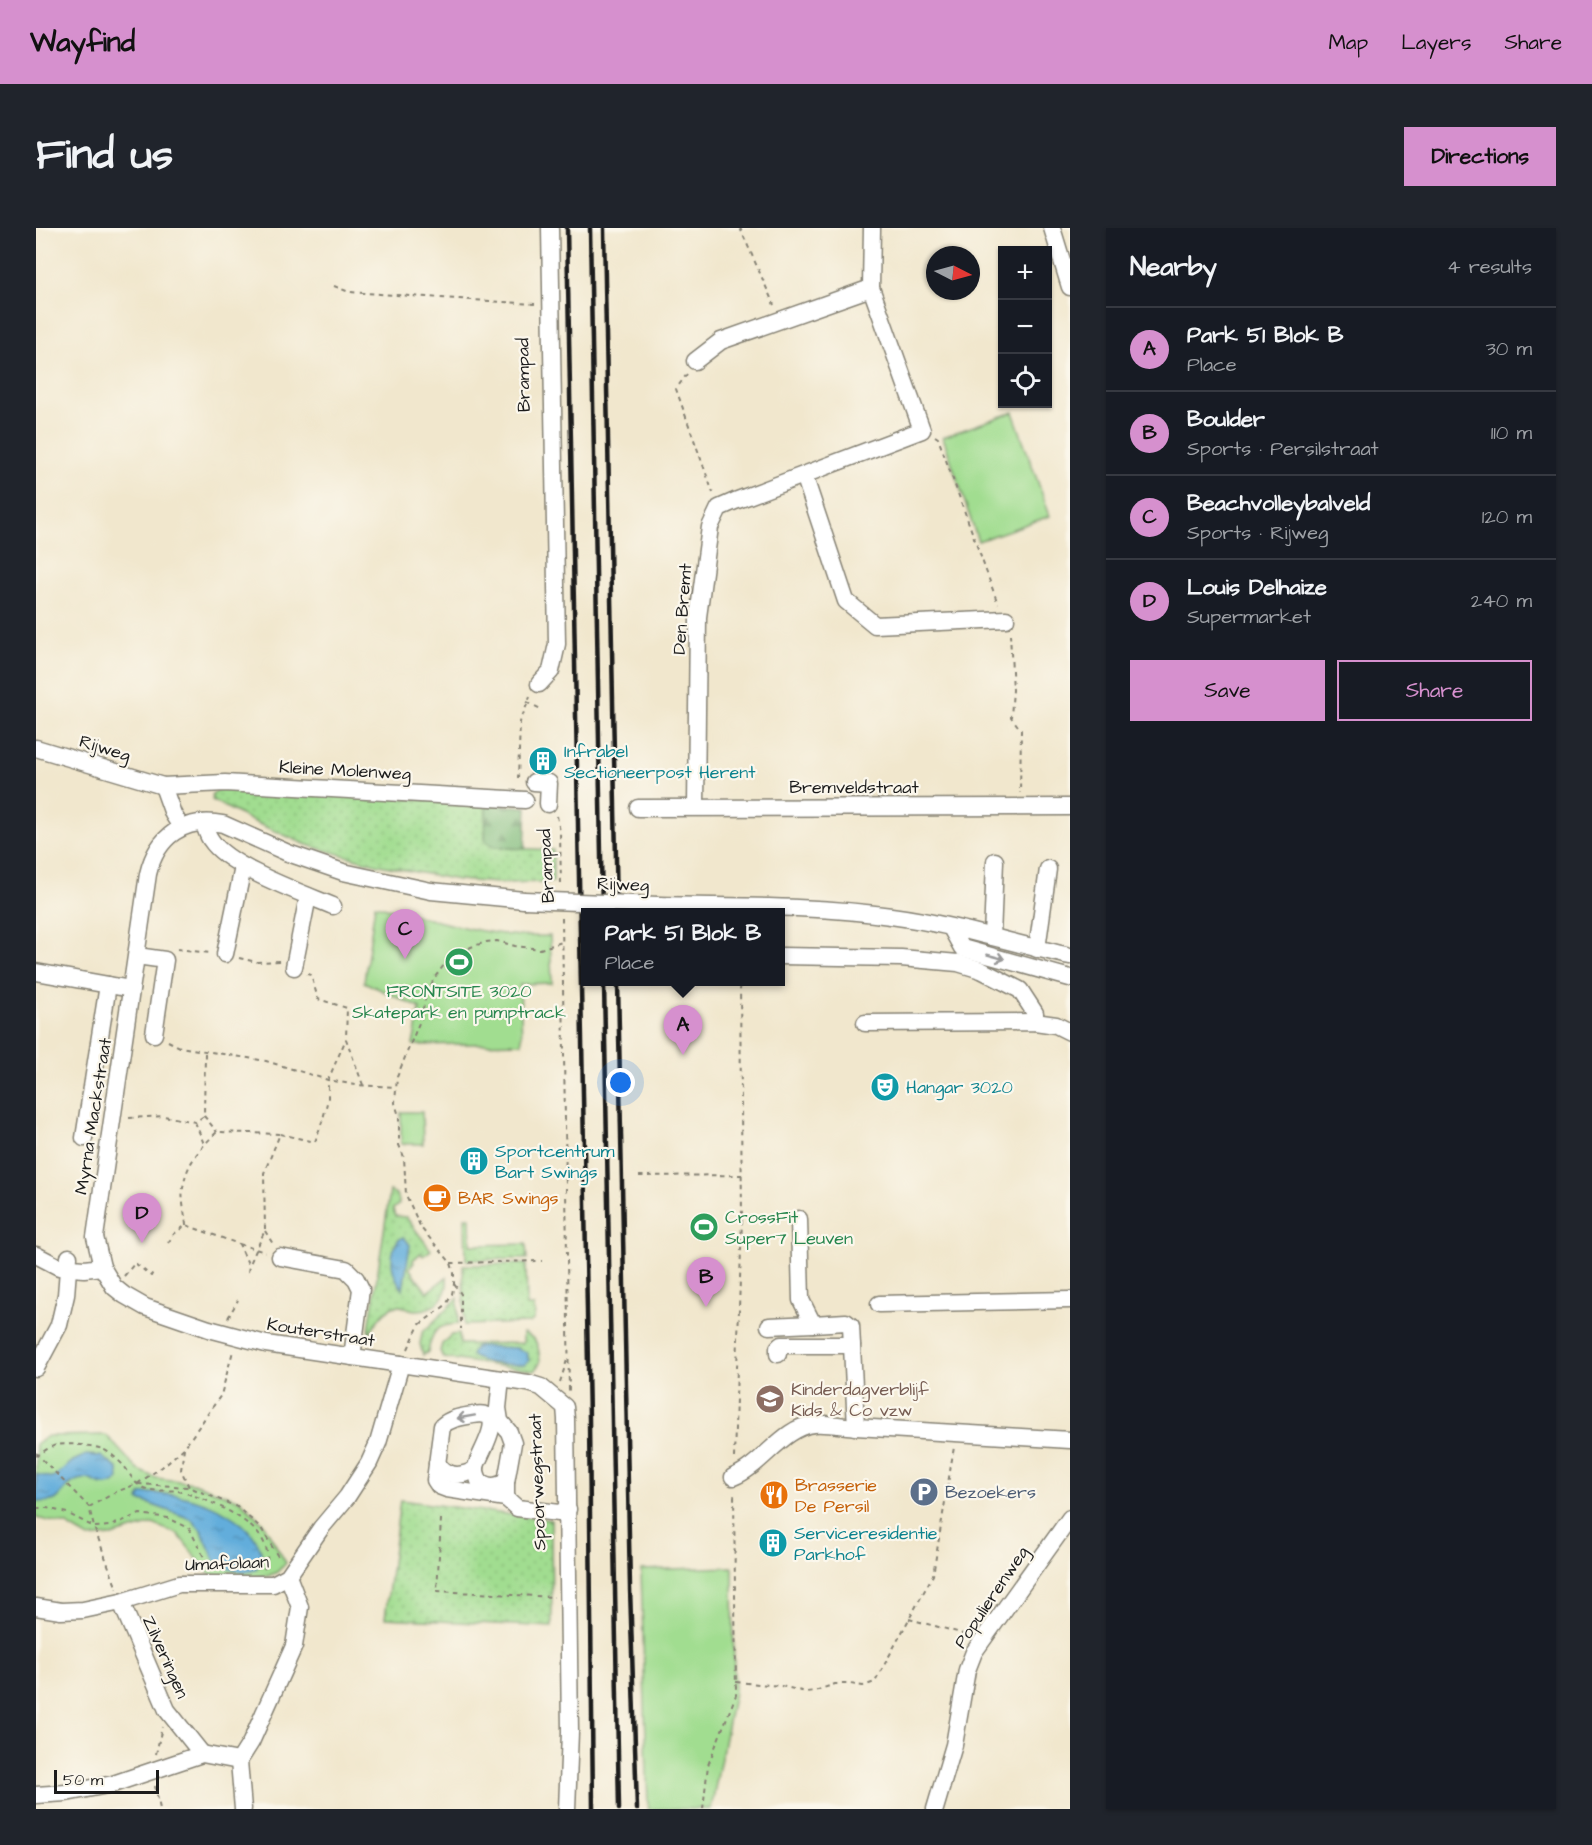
<!DOCTYPE html>
<html lang="en">
<head>
<meta charset="utf-8">
<style>
	:root { --surface:#171b24; --page:#20242c; --text:#f1f3f6; --muted:#9ea1a6; --line:#363941; --accent:#d690ce }
	body { margin:0; font-family:"Architects Daughter",sans-serif; background:var(--page); color:var(--text) }
	.controls { position:absolute; right:18px; top:18px; display:grid; overflow:hidden; border-radius:0px; box-shadow:0 2px 4px #0004 }
	.controls button { width:54px; height:54px; display:grid; place-items:center; padding:0; border:0; border-bottom:2px solid var(--line); background:var(--surface); color:var(--text); font:30px sans-serif }
	.compass { position:absolute; left:890px; top:18px; width:54px; height:54px; border-radius:50%; background:var(--surface); box-shadow:0 2px 4px #0004; rotate:96deg }
	.scale { position:absolute; left:18px; bottom:15px; width:105px; box-sizing:border-box; padding-left:6px; border:3px solid #1c1c1c; border-top:0; font-size:16px; line-height:21px; white-space:nowrap; color:#1c1c1c; -webkit-text-stroke:4px #fbf7ec; paint-order:stroke }
	.you { position:absolute; left:585px; top:855px; width:21px; height:21px; margin:-15px; border:4px solid #fff; border-radius:50%; background:#1a73e8; box-shadow:0 0 0 9px #1a73e833 }
	.badge { display:grid; place-items:center; width:39px; height:39px; border-radius:50%; background:var(--accent); color:#111; font-size:20px; font-weight:700 }
	.pin { position:absolute; translate:-50% -50px; filter:drop-shadow(0 2px 3px #0008) }
	.pin::after { content:''; position:absolute; top:32px; width:21px; height:18px; background:inherit; clip-path:polygon(0 0,100% 0,50% 100%) }
	.popup { position:absolute; left:545px; top:680px; width:204px; height:78px; box-sizing:border-box; display:grid; place-content:center; border-radius:0px; background:var(--surface); filter:drop-shadow(0 2px 4px #0005); font-size:20px; white-space:nowrap; color:var(--muted) }
	.popup b { font-size:22px; color:var(--text) }
	.popup::after { content:''; position:absolute; left:50%; top:100%; margin-left:-12px; border:12px solid transparent; border-top-color:var(--surface) }
	.list { margin:0; padding:0; list-style:none }
	h2 { display:flex; justify-content:space-between; align-items:center; height:78px; margin:0; padding:0 24px; font-size:26px }
	h2 small { font-size:20px; font-weight:400; color:var(--muted) }
	.list li { display:grid; grid-template-columns:39px 1fr auto; gap:18px; align-items:center; box-sizing:border-box; height:84px; padding:0 24px; border-top:2px solid var(--line) }
	.list b { display:block; font-size:22px; white-space:nowrap }
	.list p { margin:0; font-size:20px; white-space:nowrap; color:var(--muted) }
	.list em { font-size:20px; font-style:normal; color:var(--muted) }
	.actions { display:flex; gap:12px; padding:18px 24px }
	.actions a { flex:1; padding:14px 0; border:2px solid var(--accent); border-radius:0px; text-align:center; font-size:21px; color:var(--accent) }
	.actions .main { background:var(--accent); color:#111 }
	.icon { flex:none; width:33px; height:33px; fill:none; stroke:currentColor; stroke-width:2; stroke-linecap:round; stroke-linejoin:round }
	.map { position:relative; flex:none; width:1034px; height:1581px; overflow:hidden; border-radius:0px }
	header { display:flex; align-items:center; gap:36px; box-sizing:border-box; height:84px; padding:0 30px; background:var(--accent); color:#111 }
	header strong { font-size:28px }
	nav { display:flex; gap:33px; margin-inline-start:auto; font-size:21px }
	.intro { display:flex; align-items:center; justify-content:space-between; box-sizing:border-box; height:144px; padding:0 36px }
	h1 { margin:0; font-size:42px }
	.button { padding:15px 27px; border-radius:0px; background:var(--accent); color:#111; font-size:21px; font-weight:700 }
	main { display:flex; gap:36px; padding:0 36px }
	aside { flex:1; background:var(--surface); border-radius:0px; box-shadow:0 2px 4px #0004 }
	.map>svg:first-child { display:block }
</style>
</head>
<body>
<header>
<strong>Wayfind</strong>
<nav><a>Map</a><a>Layers</a><a>Share</a></nav>
</header>
<div class="intro"><h1>Find us</h1><a class="button">Directions</a></div>
<main>
<div class="map">
<svg width="1034" height="1581" viewBox="0 0 1034 1581">
	<defs>
		<pattern id="grass-dots" width="8" height="8" patternUnits="userSpaceOnUse" patternTransform="scale(1.5)"><rect width="8" height="8" fill="#a1dd90"/><path d="M2 2h.1M6 6h.1" fill="none" stroke="#8abd7c" stroke-width="1.8" stroke-linecap="round"/></pattern>
		<pattern id="forest-firs" width="22" height="20" patternUnits="userSpaceOnUse" patternTransform="scale(1.5)"><rect width="22" height="20" fill="#80bc7a"/><path d="M5 1l3.5 6h-7zM16 11l3.5 6h-7z" fill="#689863"/></pattern>
		<pattern id="water-ripples" width="26" height="14" patternUnits="userSpaceOnUse" patternTransform="scale(1.5)"><rect width="26" height="14" fill="#62addb"/><path d="M2 4q2-2 4 0t4 0M15 11q2-2 4 0t4 0" fill="none" stroke="#508cb1"/></pattern>
	</defs>
	<rect width="100%" height="100%" fill="#fbf7ec"/>
	<filter id="ink" filterUnits="userSpaceOnUse"><feTurbulence type="fractalNoise" baseFrequency=".0167" numOctaves="2"/><feDisplacementMap in="SourceGraphic" scale="12" xChannelSelector="R" yChannelSelector="G"/><feConvolveMatrix kernelMatrix="1 2 1 2 8 2 1 2 1" color-interpolation-filters="sRGB"/></filter>
	<filter id="wash" filterUnits="userSpaceOnUse"><feTurbulence type="fractalNoise" baseFrequency=".008" numOctaves="4" result="noise"/><feDisplacementMap in="SourceGraphic" scale="24" xChannelSelector="R" yChannelSelector="G"/><feGaussianBlur stdDeviation="1.35" result="paint"/><feColorMatrix in="noise" values="0 0 0 0 0 0 0 0 0 0 0 0 0 0 0 0 0 1.4 0 .05"/><feComposite in="paint" operator="in"/></filter>
	<g filter="url(#wash)">
		<rect width="100%" height="100%" fill="#f1e7cd"/>
		<g fill="url(#grass-dots)" stroke="#5e7c56" stroke-width="1.5">
			<polygon points="188,558 450,576 458,619 517,622 517,654 461,655 422,652 343,637 271,617 216,593 176,572 176,566"/>
			<path d="M354 963 360 966 363 976 357 981 359 988 370 989 395 1022 387 1028 385 1025 377 1032 378 1035 373 1040 391 1064 411 1049C413 1068 399 1083 379 1082 372 1082 366 1075 357 1079 345 1084 338 1098 332 1108Z"/>
			<polygon points="429,989 434,989 435,1017 490,1016 491,1031 430,1032"/>
			<path d="M490 1036 491 1078H498C499 1085 500 1092 493 1095L428 1097 427 1037Z"/>
			<path d="M422 1070V1096C399 1097 396 1104 392 1124L387 1127 384 1116 386 1105Z"/>
			<path d="M487 1105C503 1110 503 1121 504 1135L498 1143 407 1130 404 1123 406 1116 415 1107 423 1106 424 1116 487 1115Z"/>
			<polygon points="364,1272 515,1292 516,1399 349,1390"/>
		</g>
		<polygon fill="url(#forest-firs)" stroke="#4e6c4b" stroke-width="1.5" points="450,576 491,579 489,621 458,619 449,613"/>
		<g fill="#a1dd90" stroke="#5e7c56" stroke-width="1.5">
			<polygon points="977,184 1014,288 942,313 907,209"/>
			<path d="M339 677C396 691 455 711 514 708L516 755 484 756 486 815 377 817 384 780 328 754Z"/>
			<polygon points="365,884 386,884 387,916 365,916"/>
			<polygon points="70,1207 102,1242 120,1250 158,1255 204,1272 227,1295 250,1335 241,1344 232,1348 188,1350 173,1346 142,1306 117,1296 76,1308 53,1310 31,1297 0,1290 0,1216 12,1208"/>
			<polygon points="697,1339 698,1464 675,1581 612,1581 605,1342"/>
		</g>
		<g fill="url(#water-ripples)" stroke="#3f647c" stroke-width="1.5">
			<path d="M368 1009 374 1017 367 1061C355 1047 352 1029 362 1012Z"/>
			<path d="M440 1118 481 1120 491 1125 493 1133 488 1137C473 1136 445 1137 435 1127Z"/>
			<path d="M50 1227 65 1228 82 1241 83 1251C62 1268 60 1244 40 1253 31 1256 27 1267 19 1272 14 1274 5 1274 0 1273V1246L17 1250 37 1233Z"/>
			<path d="M115 1265C125 1266 135 1266 144 1268 165 1272 190 1282 207 1297 217 1306 231 1323 223 1337 220 1341 220 1342 216 1343 203 1346 191 1340 180 1335L165 1302 155 1291 103 1272 105 1266Z"/>
		</g>
	</g>
	<g filter="url(#ink)">
		<g fill="none" stroke-linecap="round" stroke-linejoin="round">
			<g stroke="#868274" stroke-width="19">
				<g id="minor">
					<polyline points="1016,0 1034,59"/>
					<polyline points="659,133 685,113 835,60 836,0"/>
					<polyline points="768,247 810,373 839,397 970,391"/>
					<polyline points="503,456 515,443 521,416 514,0"/>
					<polyline points="0,520 127,558 189,555 489,572"/>
					<polyline points="498,554 513,555 512,576"/>
					<polyline points="127,558 137,586 145,599"/>
					<polyline points="660,579 662,389 674,299 683,280 699,273 886,202 835,60"/>
					<polyline points="602,580 1034,579"/>
					<path d="M167 595C170 600 171 607 175 612 192 639 266 665 297 678"/>
					<path d="M488 672 395 663 307 644 252 625 187 596C148 589 121 608 112 646L59 1009 66 1039 78 1059 88 1067 109 1079 173 1101 230 1116 492 1155 505 1159 529 1179 530 1191 534 1504 531 1581"/>
					<path d="M622 677C699 679 778 677 855 688 916 696 975 715 1034 728"/>
					<polyline points="915,700 926,720 1034,750"/>
					<polyline points="956,709 959,633"/>
					<polyline points="1001,721 1012,641"/>
					<polyline points="189,726 207,639"/>
					<polyline points="101,728 129,732 118,806"/>
					<polyline points="744,728 865,730 922,735 945,742 984,762 999,785 999,794"/>
					<polyline points="258,739 272,668"/>
					<polyline points="0,744 95,761"/>
					<polyline points="829,795 999,794 1020,797 1034,804"/>
					<polyline points="48,910 72,757"/>
					<polyline points="763,991 765,1072 777,1096 810,1094 815,1098 820,1199 1034,1212"/>
					<polyline points="0,1027 23,1039 48,1041 66,1039"/>
					<polyline points="244,1029 310,1041 320,1051 325,1061 316,1129"/>
					<polyline points="843,1076 1034,1072"/>
					<polyline points="733,1098 777,1096"/>
					<polyline points="742,1126 742,1120 745,1117 816,1117"/>
					<polyline points="0,1140 23,1097 30,1067 33,1029"/>
					<polyline points="465,1151 462,1180 464,1193 473,1204 477,1215 470,1254 470,1270 481,1280 523,1285 532,1281"/>
					<path d="M401 1235C410 1250 426 1249 440 1241"/>
					<path d="M697 1249C726 1238 747 1199 778 1196 791 1195 807 1198 820 1199"/>
					<path d="M470 1270 411 1261 403 1258 399 1252 406 1198C415 1190 425 1189 437 1187 476 1180 442 1226 440 1239 439 1243 442 1249 443 1253 454 1260 459 1259 470 1254"/>
					<polyline points="85,1374 131,1482 166,1526"/>
					<polyline points="0,1379 25,1383 47,1382 85,1374 143,1356 237,1356 252,1348 285,1300 311,1269 333,1235 342,1215 365,1136"/>
					<polyline points="0,1567 30,1565 77,1556 166,1526 203,1533"/>
					<polyline points="207,1581 203,1533 215,1514 258,1418 264,1379 252,1348"/>
					<polyline points="899,1581 918,1517 931,1442 938,1424 1034,1290"/>
				</g>
			</g>
			<g stroke="#868274" stroke-width="2" stroke-dasharray="4.5 4.5" stroke-linecap="butt">
				<polyline points="704,0 738,77"/>
				<polyline points="298,58 313,64 499,76"/>
				<polyline points="651,146 640,161 677,265"/>
				<polyline points="899,208 902,210 962,376"/>
				<polyline points="974,406 977,462 975,489 985,502 984,565"/>
				<polyline points="491,474 507,482"/>
				<polyline points="482,551 484,494 494,469"/>
				<polyline points="521,588 524,604 525,657"/>
				<polyline points="526,690 533,1164"/>
				<polyline points="141,721 174,725"/>
				<polyline points="203,730 221,734 245,733"/>
				<polyline points="271,746 275,747 282,771 311,780 310,811 327,857"/>
				<polyline points="132,813 144,819 230,833 292,852 320,857 360,859"/>
				<polyline points="169,825 168,888 181,904"/>
				<polyline points="93,890 128,888 159,894 168,888"/>
				<polyline points="159,894 168,916"/>
				<polyline points="244,906 279,914 287,891 292,871 292,852 310,811"/>
				<polyline points="603,948 706,947"/>
				<path d="M150 997C149 986 145 971 147 960 150 936 164 920 181 904L244 906 228 945 229 1002 213 1038"/>
				<polyline points="229,1003 237,1016"/>
				<polyline points="132,1015 138,1006 150,997 203,1016 213,1038 212,1044"/>
				<polyline points="203,1016 229,1024"/>
				<polyline points="415,1035 506,1033"/>
				<polyline points="88,1048 99,1035 115,1048 117,1044"/>
				<polyline points="418,1056 425,1066 425,1101"/>
				<polyline points="192,1090 202,1072"/>
				<polyline points="372,1121 383,1097 410,1077 416,1066 418,1056 418,1045 415,1035 385,1000 370,967 368,929 363,917 363,888 359,875 361,849 385,790 390,767 399,749 408,737 421,726 435,719 450,714 461,713 479,718 504,721 526,714"/>
				<polyline points="524,1154 532,1129"/>
				<polyline points="148,1220 145,1242 153,1259 201,1279 225,1300 244,1332"/>
				<polyline points="0,1225 53,1279 58,1299 81,1361"/>
				<path d="M0 1228C6 1225 13 1219 20 1217 31 1215 56 1217 66 1221 73 1223 83 1233 88 1238 94 1245 97 1255 106 1259 117 1265 131 1261 142 1263 171 1270 248 1301 228 1341"/>
				<polyline points="698,1230 706,991 704,754"/>
				<polyline points="102,1256 153,1259"/>
				<polyline points="53,1279 80,1264 101,1256 126,1239 148,1220 185,1167 197,1123"/>
				<polyline points="0,1280 11,1280 31,1285 58,1299 74,1298 104,1286 132,1290 153,1300 171,1335 178,1340"/>
				<polyline points="405,1291 401,1363 518,1369"/>
				<polyline points="873,1391 925,1405 930,1409"/>
				<polyline points="700,1454 745,1458 770,1464 779,1463 799,1456 814,1456 827,1458 839,1454 897,1347 918,1219"/>
				<polyline points="120,1526 126,1499"/>
				<polyline points="119,1558 124,1581"/>
				<polyline points="667,1581 672,1537 700,1467 698,1263"/>
			</g>
			<use href="#minor" stroke="#fff" stroke-width="16"/>
			<g stroke="#1c1c1c" stroke-width="4.5">
				<polyline points="531,0 553,1191 557,1581"/>
				<polyline points="554,0 566,684"/>
				<polyline points="568,0 581,684"/>
				<polyline points="568,754 583,1581"/>
				<polyline points="582,754 594,1360 601,1581"/>
			</g>
			<g stroke="#868274" stroke-width="19" stroke-linecap="butt">
				<polyline id="minor-bridge" points="488,672 622,677"/>
			</g>
			<use href="#minor-bridge" stroke="#fff" stroke-width="16"/>
		</g>
		<defs><path id="oneway-shaft" d="M-6 0H5M1.5-3L5.5 0L1.5 3" fill="none" stroke-width="1.6" stroke-linecap="round" stroke-linejoin="round" transform="scale(1.5)"/></defs>
		<g stroke="#999">
			<use href="#oneway-shaft" transform="translate(960 729) rotate(15)"/>
			<use href="#oneway-shaft" transform="translate(430 1189) rotate(170)"/>
		</g>
	</g>
	<defs>
		<g id="building-disc" transform="scale(1.5)"><circle r="9.5" fill="#0f9aa8" stroke="#fbf7ec"/><path d="M-4-6H4V6H1V3H-1V6H-4ZM-2.5-4.3h1.7v1.8h-1.7ZM.8-4.3h1.7v1.8H.8ZM-2.5-1h1.7V.8h-1.7ZM.8-1h1.7V.8H.8Z" fill="#fff"/></g>
		<g id="stadium-disc" transform="scale(1.5)"><circle r="9.5" fill="#2e9e5b" stroke="#fbf7ec"/><path d="M0-5a6.5 5 0 1 0 0 10a6.5 5 0 1 0 0-10ZM-3.5-1.8h7v3.6h-7Z" fill="#fff"/></g>
		<g id="theatre-disc" transform="scale(1.5)"><circle r="9.5" fill="#0f9aa8" stroke="#fbf7ec"/><path d="M-5-5.5Q0-4 5-5.5V0Q5 5 0 6Q-5 5-5 0ZM-3.3-2.5H-1v1.5H-3.3ZM1-2.5H3.3v1.5H1ZM-2.8 1Q0 5.5 2.8 1Z" fill="#fff"/></g>
		<g id="cafe-disc" transform="scale(1.5)"><circle r="9.5" fill="#e8710a" stroke="#fbf7ec"/><path d="M-5.5-4.5H6V0H3Q3 3.5 0 3.5H-2.5Q-5.5 3.5-5.5 0ZM3-3.2v2h1.7v-2ZM-6 4.5H4V6H-6Z" fill="#fff"/></g>
		<g id="school-disc" transform="scale(1.5)"><circle r="9.5" fill="#8d6e63" stroke="#fbf7ec"/><path d="M0-5L7-2L0 1L-7-2ZM-4 1L0 2.5L4 1V4Q0 6-4 4Z" fill="#fff"/></g>
		<g id="parking-disc" transform="scale(1.5)"><circle r="9.5" fill="#5c6f8a" stroke="#fbf7ec"/><path d="M-3.5-5.5H1a3.5 3.5 0 0 1 0 7H-1V5.5H-3.5ZM-1-3.4V-.6H.8a1.4 1.4 0 0 0 0-2.8Z" fill="#fff"/></g>
		<g id="restaurant-disc" transform="scale(1.5)"><circle r="9.5" fill="#e8710a" stroke="#fbf7ec"/><path d="M-5-6h1v4h1v-4h1v4h1v-4h1v5L-1.5 .5V6h-2V.5L-5-1ZM5-6V6H3V1.5H1.5Q1.5-4 5-6Z" fill="#fff"/></g>
	</defs>
	<g fill-rule="evenodd">
		<use href="#building-disc" x="507" y="533"/>
		<use href="#stadium-disc" x="423" y="734"/>
		<use href="#theatre-disc" x="849" y="859"/>
		<use href="#building-disc" x="438" y="933"/>
		<use href="#cafe-disc" x="401" y="970"/>
		<use href="#stadium-disc" x="668" y="999"/>
		<use href="#school-disc" x="734" y="1171"/>
		<use href="#parking-disc" x="888" y="1264"/>
		<use href="#restaurant-disc" x="738" y="1267"/>
		<use href="#building-disc" x="737" y="1315"/>
	</g>
	<g text-anchor="middle" stroke-width="4.5" stroke-linejoin="round" paint-order="stroke">
		<g font-size="18" fill="#1c1c1c" stroke="#fbf7ec">
			<text transform="translate(487 147) rotate(-91)" y="6">Brampad</text>
			<text transform="translate(646 381) rotate(-86)" y="6">Den Bremt</text>
			<text transform="translate(69 520) rotate(17)" y="6">Rijweg</text>
			<text transform="translate(309 542) rotate(3)" y="6">Kleine Molenweg</text>
			<text x="818" y="565">Bremveldstraat</text>
			<text transform="translate(510 638) rotate(-93)" y="6">Brampad</text>
			<text transform="translate(587 656) rotate(2)" y="6">Rijweg</text>
			<text transform="translate(57 888) rotate(-81)" y="6">Myrna Mackstraat</text>
			<text transform="translate(285 1104) rotate(9)" y="6">Kouterstraat</text>
			<text transform="translate(501 1254) rotate(-92)" y="6">Spoorwegstraat</text>
			<text transform="translate(191 1335) rotate(-2)" y="6">Umafolaan</text>
			<text transform="translate(955 1369) rotate(-56)" y="6">Populierenweg</text>
			<text transform="translate(130 1429) rotate(66)" y="6">Zilveringen</text>
		</g>
		<g font-size="18" fill="#0d838f" stroke="#fbf7ec" text-anchor="start">
			<text x="528" y="529">Infrabel<tspan x="528" dy="21">Sectioneerpost Herent</tspan></text>
			<text x="870" y="865">Hangar 3020</text>
			<text x="459" y="929">Sportcentrum<tspan x="459" dy="21">Bart Swings</tspan></text>
			<text x="758" y="1311">Serviceresidentie<tspan x="758" dy="21">Parkhof</tspan></text>
		</g>
		<g font-size="18" fill="#27864d" stroke="#fbf7ec">
			<text x="423" y="769">FRONTSITE 3020<tspan x="423" dy="21">Skatepark en pumptrack</tspan></text>
			<text x="689" y="995" text-anchor="start">CrossFit<tspan x="689" dy="21">Super7 Leuven</tspan></text>
		</g>
		<g font-size="18" fill="#c56008" stroke="#fbf7ec" text-anchor="start">
			<text x="422" y="976">BAR Swings</text>
			<text x="759" y="1263">Brasserie<tspan x="759" dy="21">De Persil</tspan></text>
		</g>
		<g font-size="18" fill="#785e54" stroke="#fbf7ec" text-anchor="start">
			<text x="755" y="1167">Kinderdagverblijf<tspan x="755" dy="21">Kids &amp; Co vzw</tspan></text>
		</g>
		<g font-size="18" fill="#4e5e75" stroke="#fbf7ec" text-anchor="start">
			<text x="909" y="1270">Bezoekers</text>
		</g>
	</g>
</svg>
<div class="controls">
<button>+</button>
<button>−</button>
<button><svg class="icon" aria-label="locate" viewBox="0 0 24 24"><circle cx="12" cy="12" r="6"/><path d="M12 2v4M12 18v4M2 12h4M18 12h4"/></svg></button>
</div>
<svg class="compass" viewBox="-18 -18 36 36"><path d="M0-13l5 13h-10z" fill="#e53935"/><path d="M0 13l5-13h-10z" fill="#9ea1a6"/></svg>
<div class="scale">50 m</div>
<div class="you"></div>
<div class="pin badge" style="left:647px;top:827px">A</div>
<div class="popup"><b>Park 51 Blok B</b>Place</div>
<div class="pin badge" style="left:670px;top:1079px">B</div>
<div class="pin badge" style="left:369px;top:731px">C</div>
<div class="pin badge" style="left:106px;top:1015px">D</div>
</div>
<aside>
<h2>Nearby<small>4 results</small></h2>
<ul class="list">
<li><span class="badge">A</span><div><b>Park 51 Blok B</b><p>Place</p></div><em>30 m</em></li>
<li><span class="badge">B</span><div><b>Boulder</b><p>Sports · Persilstraat</p></div><em>110 m</em></li>
<li><span class="badge">C</span><div><b>Beachvolleybalveld</b><p>Sports · Rijweg</p></div><em>120 m</em></li>
<li><span class="badge">D</span><div><b>Louis Delhaize</b><p>Supermarket</p></div><em>240 m</em></li>
</ul>
<div class="actions"><a class="main">Save</a><a>Share</a></div>
</aside>
</main>
</body>
</html>
